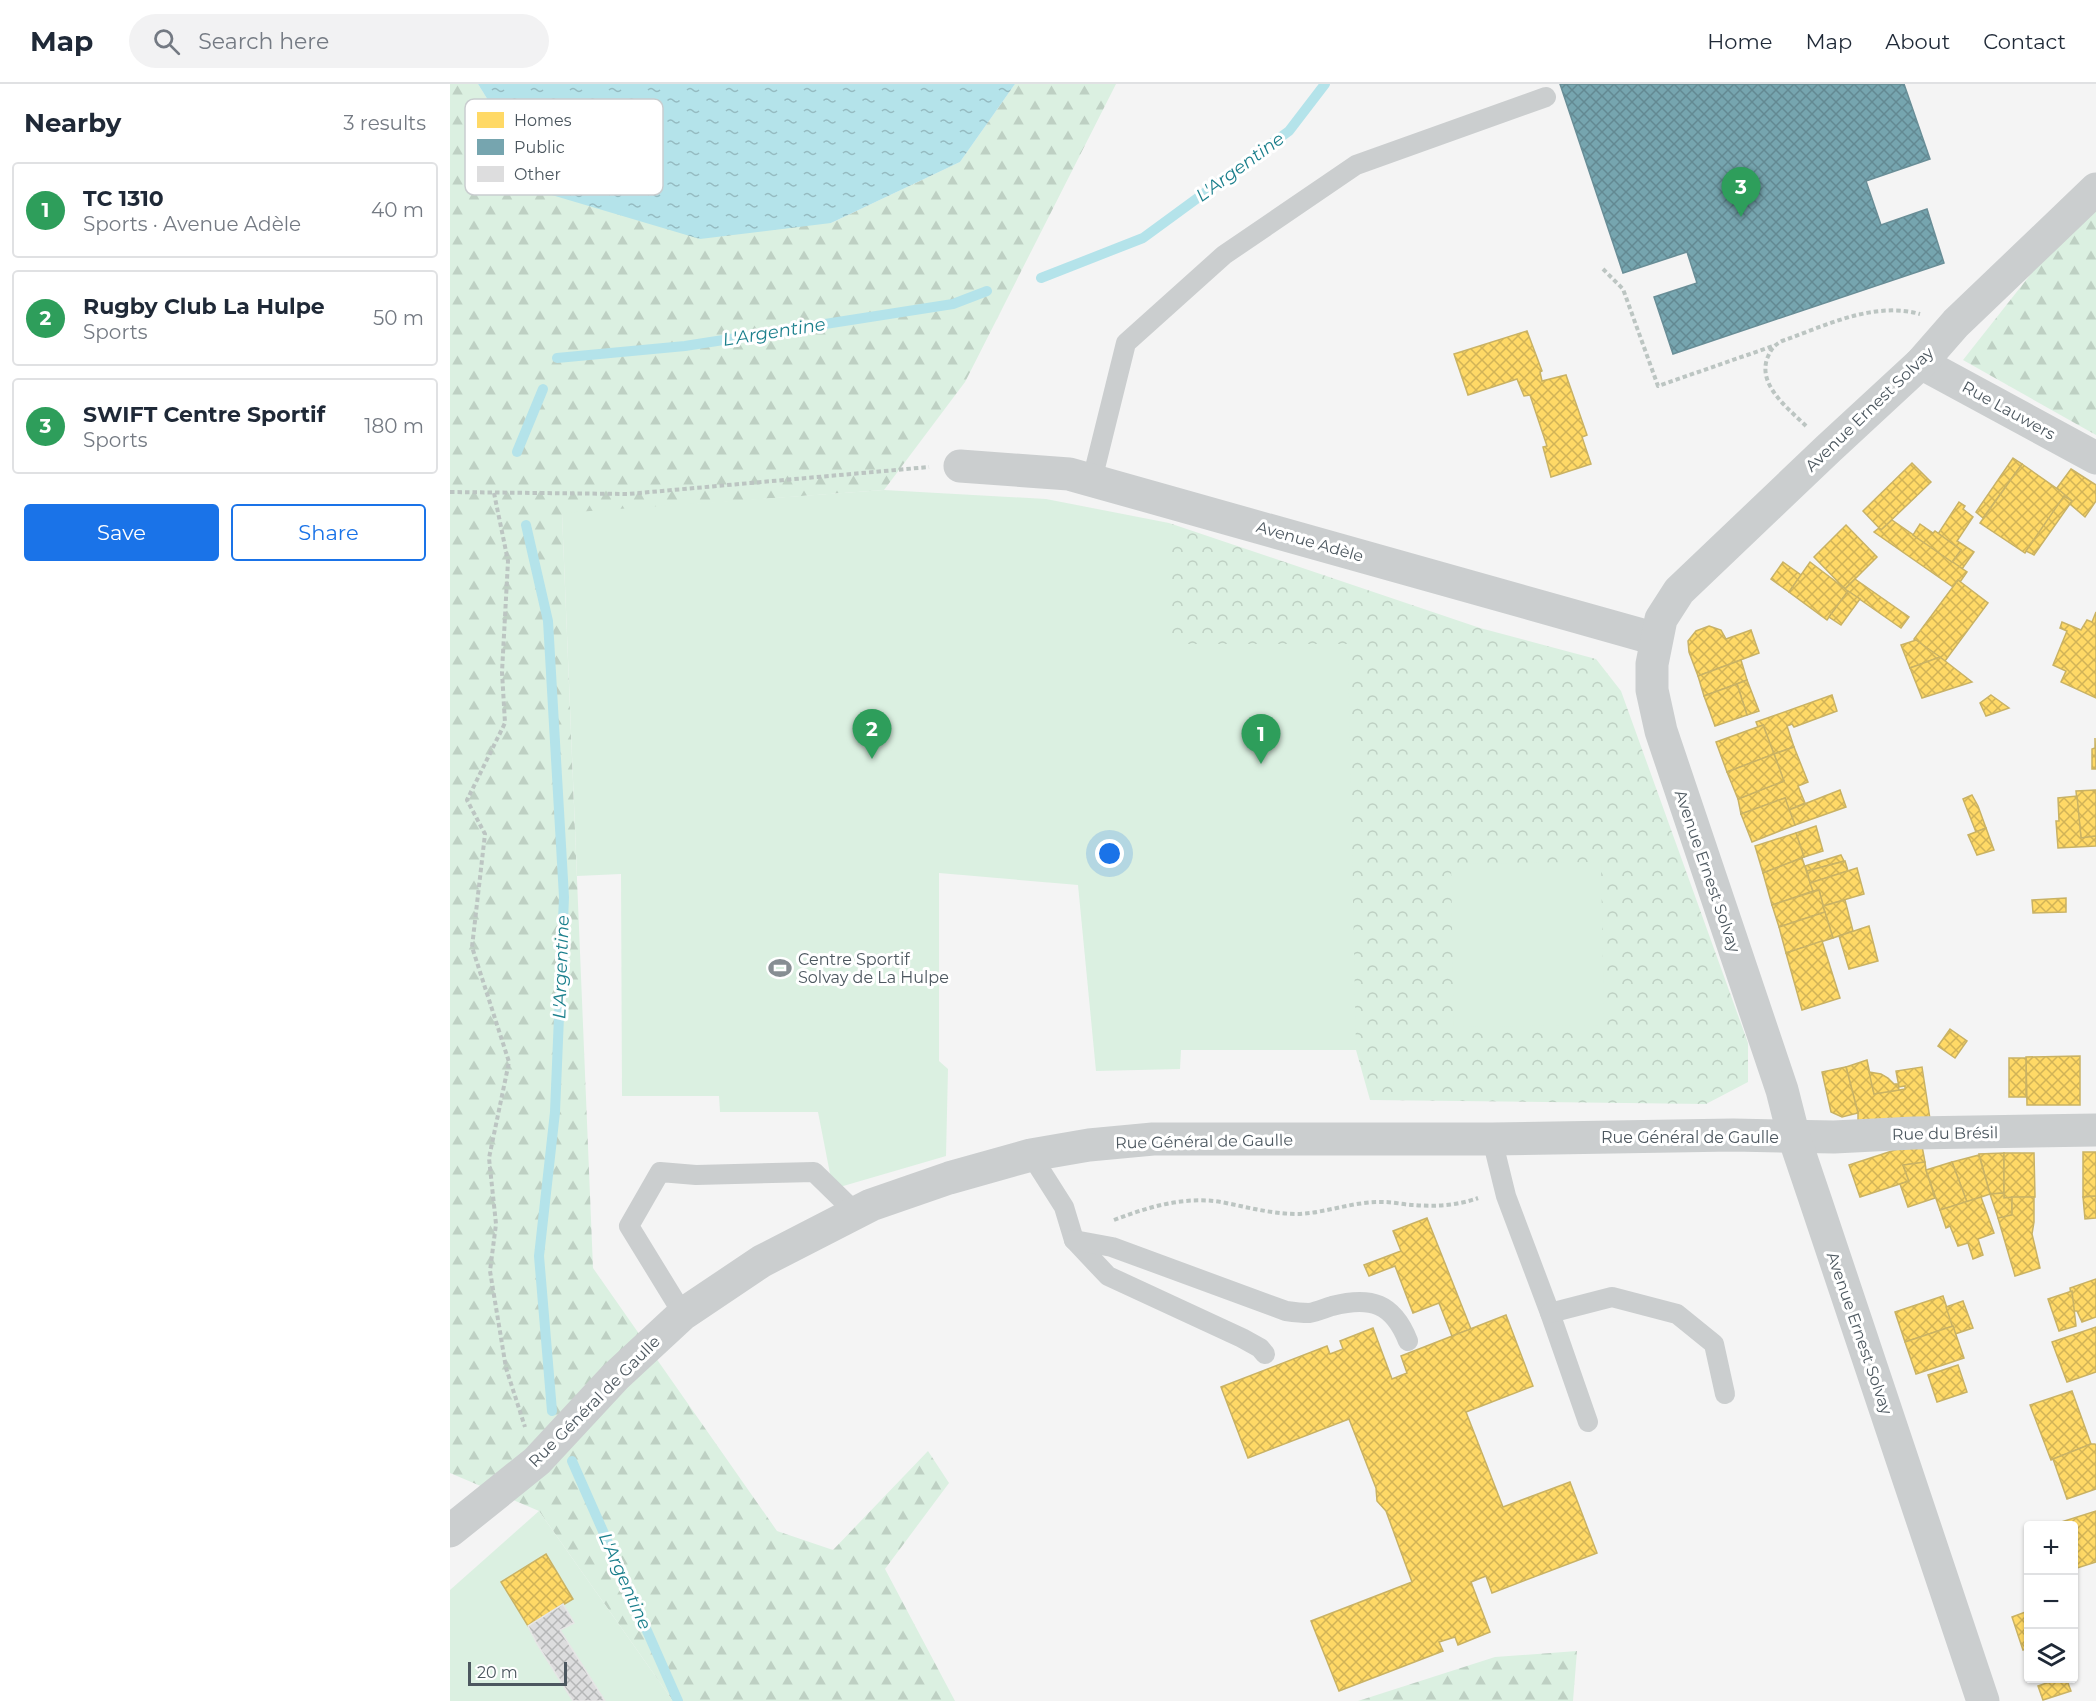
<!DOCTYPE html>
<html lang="en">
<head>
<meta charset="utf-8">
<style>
	:root { --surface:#fff; --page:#f2f2f3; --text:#1f2937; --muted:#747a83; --line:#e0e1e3; --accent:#1a73e8 }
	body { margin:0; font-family:Montserrat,sans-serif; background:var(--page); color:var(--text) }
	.controls { position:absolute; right:18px; bottom:18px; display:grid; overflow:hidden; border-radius:6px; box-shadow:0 2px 4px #0004 }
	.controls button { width:54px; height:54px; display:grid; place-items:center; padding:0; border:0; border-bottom:2px solid var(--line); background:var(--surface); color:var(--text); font:30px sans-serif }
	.scale { position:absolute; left:18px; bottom:15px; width:99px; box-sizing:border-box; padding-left:6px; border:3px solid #4c575f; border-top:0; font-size:16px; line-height:21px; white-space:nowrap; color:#4c575f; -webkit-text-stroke:4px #fff; paint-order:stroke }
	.you { position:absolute; left:660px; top:770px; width:21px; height:21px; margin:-15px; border:4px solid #fff; border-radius:50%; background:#1a73e8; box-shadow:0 0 0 9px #1a73e833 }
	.badge { display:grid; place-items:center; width:39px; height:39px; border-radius:50%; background:var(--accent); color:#fff; font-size:20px; font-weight:700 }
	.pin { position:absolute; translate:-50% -50px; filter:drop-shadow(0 2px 3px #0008) }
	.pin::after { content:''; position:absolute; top:32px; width:21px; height:18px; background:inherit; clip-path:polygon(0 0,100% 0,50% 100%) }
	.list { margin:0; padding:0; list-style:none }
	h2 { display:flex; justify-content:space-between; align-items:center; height:78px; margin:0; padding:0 24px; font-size:26px }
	h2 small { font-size:20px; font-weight:400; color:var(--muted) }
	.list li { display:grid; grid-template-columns:39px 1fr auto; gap:18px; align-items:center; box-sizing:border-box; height:96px; margin:0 12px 12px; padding:0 12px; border:2px solid var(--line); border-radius:6px }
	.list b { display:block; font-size:22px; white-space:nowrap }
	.list p { margin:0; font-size:20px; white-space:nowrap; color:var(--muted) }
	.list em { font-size:20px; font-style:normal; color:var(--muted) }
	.actions { display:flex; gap:12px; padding:18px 24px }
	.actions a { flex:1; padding:14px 0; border:2px solid var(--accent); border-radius:6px; text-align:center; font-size:21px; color:var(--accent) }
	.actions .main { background:var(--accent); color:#fff }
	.icon { flex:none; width:33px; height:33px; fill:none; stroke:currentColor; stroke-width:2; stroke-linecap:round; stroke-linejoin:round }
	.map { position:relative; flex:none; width:1646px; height:1617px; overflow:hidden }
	header { display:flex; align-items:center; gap:36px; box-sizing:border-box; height:84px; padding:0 30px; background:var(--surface); border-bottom:2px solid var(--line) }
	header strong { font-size:28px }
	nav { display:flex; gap:33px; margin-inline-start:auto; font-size:21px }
	.search { width:420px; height:54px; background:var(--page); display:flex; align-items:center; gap:15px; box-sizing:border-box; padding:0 21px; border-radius:33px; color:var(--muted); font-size:22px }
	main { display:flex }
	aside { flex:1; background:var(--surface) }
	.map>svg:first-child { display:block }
</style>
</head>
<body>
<header>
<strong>Map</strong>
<div class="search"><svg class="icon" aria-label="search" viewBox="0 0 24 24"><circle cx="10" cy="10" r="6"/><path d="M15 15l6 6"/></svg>Search here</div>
<nav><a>Home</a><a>Map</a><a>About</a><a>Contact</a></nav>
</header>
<main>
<aside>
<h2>Nearby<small>3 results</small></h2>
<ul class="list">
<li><span class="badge" style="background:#2e9e5b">1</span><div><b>TC 1310</b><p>Sports · Avenue Adèle</p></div><em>40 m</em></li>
<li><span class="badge" style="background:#2e9e5b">2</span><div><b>Rugby Club La Hulpe</b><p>Sports</p></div><em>50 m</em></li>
<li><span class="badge" style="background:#2e9e5b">3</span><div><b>SWIFT Centre Sportif</b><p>Sports</p></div><em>180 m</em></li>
</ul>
<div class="actions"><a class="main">Save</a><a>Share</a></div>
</aside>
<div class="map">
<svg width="1646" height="1617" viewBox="0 0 1646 1617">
	<defs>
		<pattern id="forest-firs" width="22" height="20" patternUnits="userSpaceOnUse" patternTransform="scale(1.5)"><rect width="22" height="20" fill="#dbf0e1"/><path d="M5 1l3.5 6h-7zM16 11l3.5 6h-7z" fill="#bed0c3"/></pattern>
		<pattern id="park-crowns" width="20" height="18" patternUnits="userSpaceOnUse" patternTransform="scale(1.5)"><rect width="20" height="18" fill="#dbf0e1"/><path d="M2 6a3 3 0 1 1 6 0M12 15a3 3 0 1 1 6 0" fill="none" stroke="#bed0c3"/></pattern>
		<pattern id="water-ripples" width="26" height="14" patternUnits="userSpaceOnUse" patternTransform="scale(1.5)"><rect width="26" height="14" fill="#b4e3ea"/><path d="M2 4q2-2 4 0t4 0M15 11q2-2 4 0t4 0" fill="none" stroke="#95bbc1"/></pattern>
		<pattern id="homes-cross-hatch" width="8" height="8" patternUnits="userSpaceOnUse" patternTransform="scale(1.5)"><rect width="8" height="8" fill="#ffd966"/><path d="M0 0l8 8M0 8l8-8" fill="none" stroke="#d1b357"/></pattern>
		<pattern id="public-cross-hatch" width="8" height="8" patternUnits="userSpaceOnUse" patternTransform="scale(1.5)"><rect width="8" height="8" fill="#76a5af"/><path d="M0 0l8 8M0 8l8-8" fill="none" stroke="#638992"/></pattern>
		<pattern id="building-cross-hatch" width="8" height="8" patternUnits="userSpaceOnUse" patternTransform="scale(1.5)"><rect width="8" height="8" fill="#ddddde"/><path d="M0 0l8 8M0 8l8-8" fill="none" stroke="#b5b6b7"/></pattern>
	</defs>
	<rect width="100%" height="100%" fill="#f4f4f4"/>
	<g fill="url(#forest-firs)">
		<polygon points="0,0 28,0 95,109 381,139 510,78 565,0 666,0 515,298 434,406 112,430 143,1184 327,1447 383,1466 478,1367 499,1399 435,1485 505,1617 223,1617 89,1427 0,1389"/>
		<polygon points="1646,121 1646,351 1513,276 1603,162"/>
		<polygon points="1127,1567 1123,1617 908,1617 1045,1573"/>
	</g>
	<polygon fill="url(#park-crowns)" points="719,439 1030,544 1146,575 1171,607 1298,959 1298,998 1256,1020 920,1016 906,966 719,560"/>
	<g fill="#dbf0e1">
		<polygon points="434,406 596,415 719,439 719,560 898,560 906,966 731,966 730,985 646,987 628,801 489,789 489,977 498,985 496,1072 383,1105 368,1028 270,1028 269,1012 172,1012 171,790 127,792 112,429"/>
		<polygon points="1151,778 1154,941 1004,943 1001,780"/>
		<polygon points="89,1427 223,1617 0,1617 0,1506"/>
	</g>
	<polygon fill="url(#water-ripples)" points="28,0 565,0 510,78 381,139 250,155 95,109"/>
	<g fill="url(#homes-cross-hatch)" stroke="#c9b264" stroke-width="1.5">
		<polygon points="1077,247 1092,287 1090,288 1092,297 1116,291 1137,351 1132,353 1141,380 1101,393 1093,363 1097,362 1080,311 1074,312 1067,295 1018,311 1004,270"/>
		<polygon points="1563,374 1572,380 1533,434 1526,428"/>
		<polygon points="1462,379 1481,398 1431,446 1413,427"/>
		<polygon points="1572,380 1616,411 1575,469 1530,439"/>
		<polygon points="1621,385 1646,401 1646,417 1635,433 1620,420 1622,417 1607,404"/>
		<polygon points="1614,412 1622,417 1584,471 1576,467"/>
		<polygon points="1509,418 1515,422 1513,425 1523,433 1507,457 1524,468 1512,485 1502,478 1511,466 1488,450"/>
		<polygon points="1442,436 1517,488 1510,498 1508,496 1503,503 1424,448 1429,444 1431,446"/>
		<polygon points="1470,440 1483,449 1485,447 1511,466 1502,478 1463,451"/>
		<polygon points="1396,441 1427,473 1395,505 1364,473"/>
		<polygon points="1333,478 1351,491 1339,508 1321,495"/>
		<polygon points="1360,478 1398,507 1377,536 1339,508"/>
		<polygon points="1405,495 1459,533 1451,544 1395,505"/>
		<polygon points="1508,496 1538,519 1495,577 1464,555"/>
		<polygon points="1398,507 1410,515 1391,541 1379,533"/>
		<polygon points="1646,528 1646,614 1611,598 1616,587 1603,581 1617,547 1610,544 1612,538 1631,546 1637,536 1642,538"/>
		<polygon points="1259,542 1271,546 1276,555 1301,546 1309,569 1248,592 1239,568 1238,557 1246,547"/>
		<polygon points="1466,556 1490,573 1460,584 1451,561"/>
		<polygon points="1490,573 1522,598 1472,614 1460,584"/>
		<polygon points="1291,576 1297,596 1254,612 1248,592"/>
		<polygon points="1297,596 1309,627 1297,631 1287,600"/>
		<polygon points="1287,600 1297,631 1265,642 1254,612"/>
		<polygon points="1382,611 1387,627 1344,643 1342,640 1337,642 1344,663 1324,670 1313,641 1308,643 1306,638"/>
		<polygon points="1541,611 1559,624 1536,632 1530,619"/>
		<polygon points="1313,641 1324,670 1277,688 1266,658"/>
		<polygon points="1645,654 1646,685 1642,685 1642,665 1645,664"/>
		<polygon points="1344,663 1358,698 1348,702 1355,719 1339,726 1335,714 1291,730 1288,715 1334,697 1324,670"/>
		<polygon points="1324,670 1334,697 1288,715 1277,688"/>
		<polygon points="1390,706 1396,723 1345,741 1339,726"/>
		<polygon points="1646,706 1646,752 1631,754 1626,707"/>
		<polygon points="1522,711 1528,722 1536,744 1526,748 1513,715"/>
		<polygon points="1627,712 1631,754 1646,752 1646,762 1608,764 1606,737 1609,737 1608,714"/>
		<polygon points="1335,714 1345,741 1302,758 1291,730"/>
		<polygon points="1366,742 1373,767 1354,773 1346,749"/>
		<polygon points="1536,744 1544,766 1527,771 1518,751"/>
		<polygon points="1346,749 1354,773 1313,789 1305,762"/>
		<polygon points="1391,771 1394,777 1357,787 1355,782"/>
		<polygon points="1352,774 1363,807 1322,821 1313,789"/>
		<polygon points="1395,777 1398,787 1360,799 1357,787"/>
		<polygon points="1407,784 1414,810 1373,822 1369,806 1363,807 1360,799"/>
		<polygon points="1369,806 1375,828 1329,843 1322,821"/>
		<polygon points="1616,814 1616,828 1583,829 1582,816"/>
		<polygon points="1395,816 1403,847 1383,854 1373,822"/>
		<polygon points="1375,828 1383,854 1336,869 1329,843"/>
		<polygon points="1419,842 1428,877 1399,885 1389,852"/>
		<polygon points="1372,857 1390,914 1352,926 1336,869"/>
		<polygon points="1500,945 1517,957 1505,974 1488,962"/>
		<polygon points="1630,972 1630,1021 1577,1021 1576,973"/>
		<rect x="1559" y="974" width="17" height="39"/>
		<polygon points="1417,976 1424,1010 1455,1005 1455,1002 1449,1003 1446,987 1472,983 1480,1035 1408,1038 1408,1029 1396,983"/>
		<polygon points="1396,983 1408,1029 1392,1033 1381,1028 1372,988"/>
		<polygon points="1419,988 1431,990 1438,994 1444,1000 1448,1000 1449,1006 1424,1010"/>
		<polygon points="1472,1062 1475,1078 1453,1081 1459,1097 1410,1113 1399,1081 1448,1065"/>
		<polygon points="1633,1068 1646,1068 1646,1112 1633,1113"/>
		<polygon points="1554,1069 1554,1109 1540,1110 1529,1070"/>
		<polygon points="1554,1069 1584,1069 1585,1113 1554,1114"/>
		<polygon points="1529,1071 1540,1110 1517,1118 1502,1078"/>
		<polygon points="1475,1078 1476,1086 1485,1114 1458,1123 1450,1100 1459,1097 1453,1081"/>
		<polygon points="1502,1078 1517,1118 1490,1126 1476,1086"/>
		<polygon points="1554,1109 1554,1114 1562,1113 1562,1131 1548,1134 1540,1110"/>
		<polygon points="1646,1112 1646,1134 1635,1135 1633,1113"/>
		<polygon points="1531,1113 1544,1149 1528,1155 1533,1171 1523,1175 1518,1159 1508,1162 1500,1142 1496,1144 1490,1126"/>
		<polygon points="1562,1113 1584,1113 1584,1138 1582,1150 1590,1184 1565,1192 1548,1134 1562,1131"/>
		<polygon points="977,1134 1021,1245 1002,1252 989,1219 963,1229 945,1182 919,1192 914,1181 951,1167 943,1147"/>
		<polygon points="1646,1195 1646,1233 1632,1238 1627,1227 1623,1227 1620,1204"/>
		<polygon points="1622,1207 1626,1242 1609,1247 1598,1215"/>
		<polygon points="1493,1212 1503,1242 1455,1258 1445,1228"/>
		<polygon points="1513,1217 1523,1244 1505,1250 1496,1223"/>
		<polygon points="1056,1231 1083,1302 1016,1328 1053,1423 1120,1398 1147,1469 1042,1509 1036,1492 1021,1498 1040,1548 1008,1561 1005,1553 989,1558 993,1567 889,1607 861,1537 962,1498 936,1427 927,1417 926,1404 899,1335 798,1374 771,1303 877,1262 880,1270 893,1265 890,1257 923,1244 942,1295 957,1289 951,1272"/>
		<polygon points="1503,1242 1514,1274 1466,1290 1455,1258"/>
		<polygon points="1646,1243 1646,1288 1617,1298 1602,1258"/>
		<polygon points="1508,1281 1517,1308 1487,1318 1478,1291"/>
		<polygon points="1622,1307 1641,1360 1601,1376 1580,1321"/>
		<polygon points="1641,1360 1645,1360 1646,1362 1646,1405 1617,1415 1603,1375"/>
		<polygon points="1646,1427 1646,1478 1624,1485 1624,1442 1605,1440"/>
		<polygon points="96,1470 123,1515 78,1542 51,1498"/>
		<polygon points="1578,1527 1578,1564 1573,1566 1562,1533"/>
		<polygon points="1611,1594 1616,1594 1621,1607 1593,1616 1588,1602"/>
	</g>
	<polygon fill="url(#public-cross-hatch)" stroke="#698e97" stroke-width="1.5" points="1110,0 1454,0 1480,75 1416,97 1431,141 1477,125 1494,179 1223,270 1204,213 1247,199 1237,168 1173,189"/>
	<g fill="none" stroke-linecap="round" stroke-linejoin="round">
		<g stroke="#b4e3ea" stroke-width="10">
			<polyline points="591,194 693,154 839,47 875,0"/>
			<polyline points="107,274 235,262 503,220 537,207"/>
			<polyline points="67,368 93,305"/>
			<polyline points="76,441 98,537 114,813 105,1028 89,1172 102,1327"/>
			<polyline points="122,1377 228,1617"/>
		</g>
	</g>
	<polygon fill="url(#building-cross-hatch)" stroke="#e6e6e6" stroke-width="1.5" points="113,1520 124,1539 110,1546 155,1617 123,1617 87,1560 78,1542"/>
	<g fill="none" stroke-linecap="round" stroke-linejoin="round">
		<g stroke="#bcc5c2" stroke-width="4" stroke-dasharray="4.5 3" stroke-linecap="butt">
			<polyline points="1153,185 1173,205 1208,302 1323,262"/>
			<path d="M1356 342C1339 325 1308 302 1317 275 1321 265 1323 262 1332 257 1375 242 1423 217 1470 230"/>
			<polyline points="0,408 178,410 479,383"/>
			<polyline points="44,409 58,477 52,588 55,639 17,716 35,750 22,863 59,978 39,1074 46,1140 40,1187 56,1284 75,1343"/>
			<path d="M664 1136C698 1123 734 1112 771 1118 797 1123 821 1130 848 1130 876 1129 904 1117 934 1118 944 1118 955 1121 965 1121 986 1123 1009 1121 1028 1114"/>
		</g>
		<g stroke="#cbcecf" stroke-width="20">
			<polyline points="642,396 676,259 774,171 906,81 1096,13"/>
			<polyline points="1042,1055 1056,1112 1100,1229 1138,1338"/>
			<polyline points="581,1071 614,1123 624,1156 658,1192 792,1254 810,1264 815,1270"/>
			<path d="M624 1156 662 1163 836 1227C843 1228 852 1229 859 1229 867 1228 875 1224 882 1222 921 1212 943 1219 958 1257"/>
			<polyline points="1100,1229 1162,1213 1227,1230 1264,1260 1275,1310"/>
			<polyline points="233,1230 179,1142 210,1088 246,1091 364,1088 405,1128"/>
		</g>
		<g stroke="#cbcecf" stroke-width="33">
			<polyline points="1471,279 1646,374"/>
			<polyline points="510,382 619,390 1206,555"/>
			<polyline points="0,1447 87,1377 165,1293 233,1230 312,1177 421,1121 499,1094 581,1071 639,1061 703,1055 1042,1055 1283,1051 1384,1053 1464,1049 1646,1046"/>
			<polyline points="1533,1617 1366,1118 1344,1053 1332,1006 1211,647 1202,606 1202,580 1211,535 1229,507 1378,365 1471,279 1506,239 1646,105"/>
		</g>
	</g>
	<defs>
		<g id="stadium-bare" transform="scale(1.8)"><path d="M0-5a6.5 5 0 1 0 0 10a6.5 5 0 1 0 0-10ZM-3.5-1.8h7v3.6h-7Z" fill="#878e93" stroke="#fff" stroke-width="2.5" paint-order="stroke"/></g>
	</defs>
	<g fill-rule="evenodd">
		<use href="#stadium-bare" x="330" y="884"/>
	</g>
	<g text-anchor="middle" stroke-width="6" stroke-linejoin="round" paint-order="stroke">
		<g font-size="16" fill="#4c575f" stroke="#fff">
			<text transform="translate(1419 325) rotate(-44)" y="6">Avenue Ernest Solvay</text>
			<text transform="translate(1559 326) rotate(29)" y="6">Rue Lauwers</text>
			<text transform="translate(860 457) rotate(16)" y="6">Avenue Adèle</text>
			<text transform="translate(1258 787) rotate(71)" y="6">Avenue Ernest Solvay</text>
			<text transform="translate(1495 1049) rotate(-1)" y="6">Rue du Brésil</text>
			<text x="1240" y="1059">Rue Général de Gaulle</text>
			<text transform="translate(754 1057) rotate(-1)" y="6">Rue Général de Gaulle</text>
			<text transform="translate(1410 1249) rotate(71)" y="6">Avenue Ernest Solvay</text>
			<text transform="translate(144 1317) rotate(-45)" y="6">Rue Général de Gaulle</text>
		</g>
		<g font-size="16" fill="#4c575f" stroke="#fff" text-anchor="start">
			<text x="348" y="881">Centre Sportif<tspan x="348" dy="18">Solvay de La Hulpe</tspan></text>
		</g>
		<g font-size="18" font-style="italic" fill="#1a7f8c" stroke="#fff">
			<text transform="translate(790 83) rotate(-36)" y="6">L'Argentine</text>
			<text transform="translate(324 248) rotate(-9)" y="6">L'Argentine</text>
			<text transform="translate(111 883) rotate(-88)" y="6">L'Argentine</text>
			<text transform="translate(175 1497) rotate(66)" y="6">L'Argentine</text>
		</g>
	</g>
	<rect x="15" y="15" width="198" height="96" rx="9" fill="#fff" stroke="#c9cdcf" stroke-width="1.5"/>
	<rect x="27" y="28" width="27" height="16" fill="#ffd966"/>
	<rect x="27" y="55" width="27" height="16" fill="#76a5af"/>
	<rect x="27" y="82" width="27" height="16" fill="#ddddde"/>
	<g font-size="16" fill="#4c575f">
		<text x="64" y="42">Homes</text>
		<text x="64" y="69">Public</text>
		<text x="64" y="96">Other</text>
	</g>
</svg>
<div class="controls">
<button>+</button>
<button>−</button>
<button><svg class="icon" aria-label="layers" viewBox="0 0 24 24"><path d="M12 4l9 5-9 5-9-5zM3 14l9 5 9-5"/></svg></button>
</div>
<div class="scale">20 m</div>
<div class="you"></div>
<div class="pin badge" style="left:811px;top:680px;background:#2e9e5b">1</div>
<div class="pin badge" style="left:422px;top:675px;background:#2e9e5b">2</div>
<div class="pin badge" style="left:1291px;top:133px;background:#2e9e5b">3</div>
</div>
</main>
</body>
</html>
